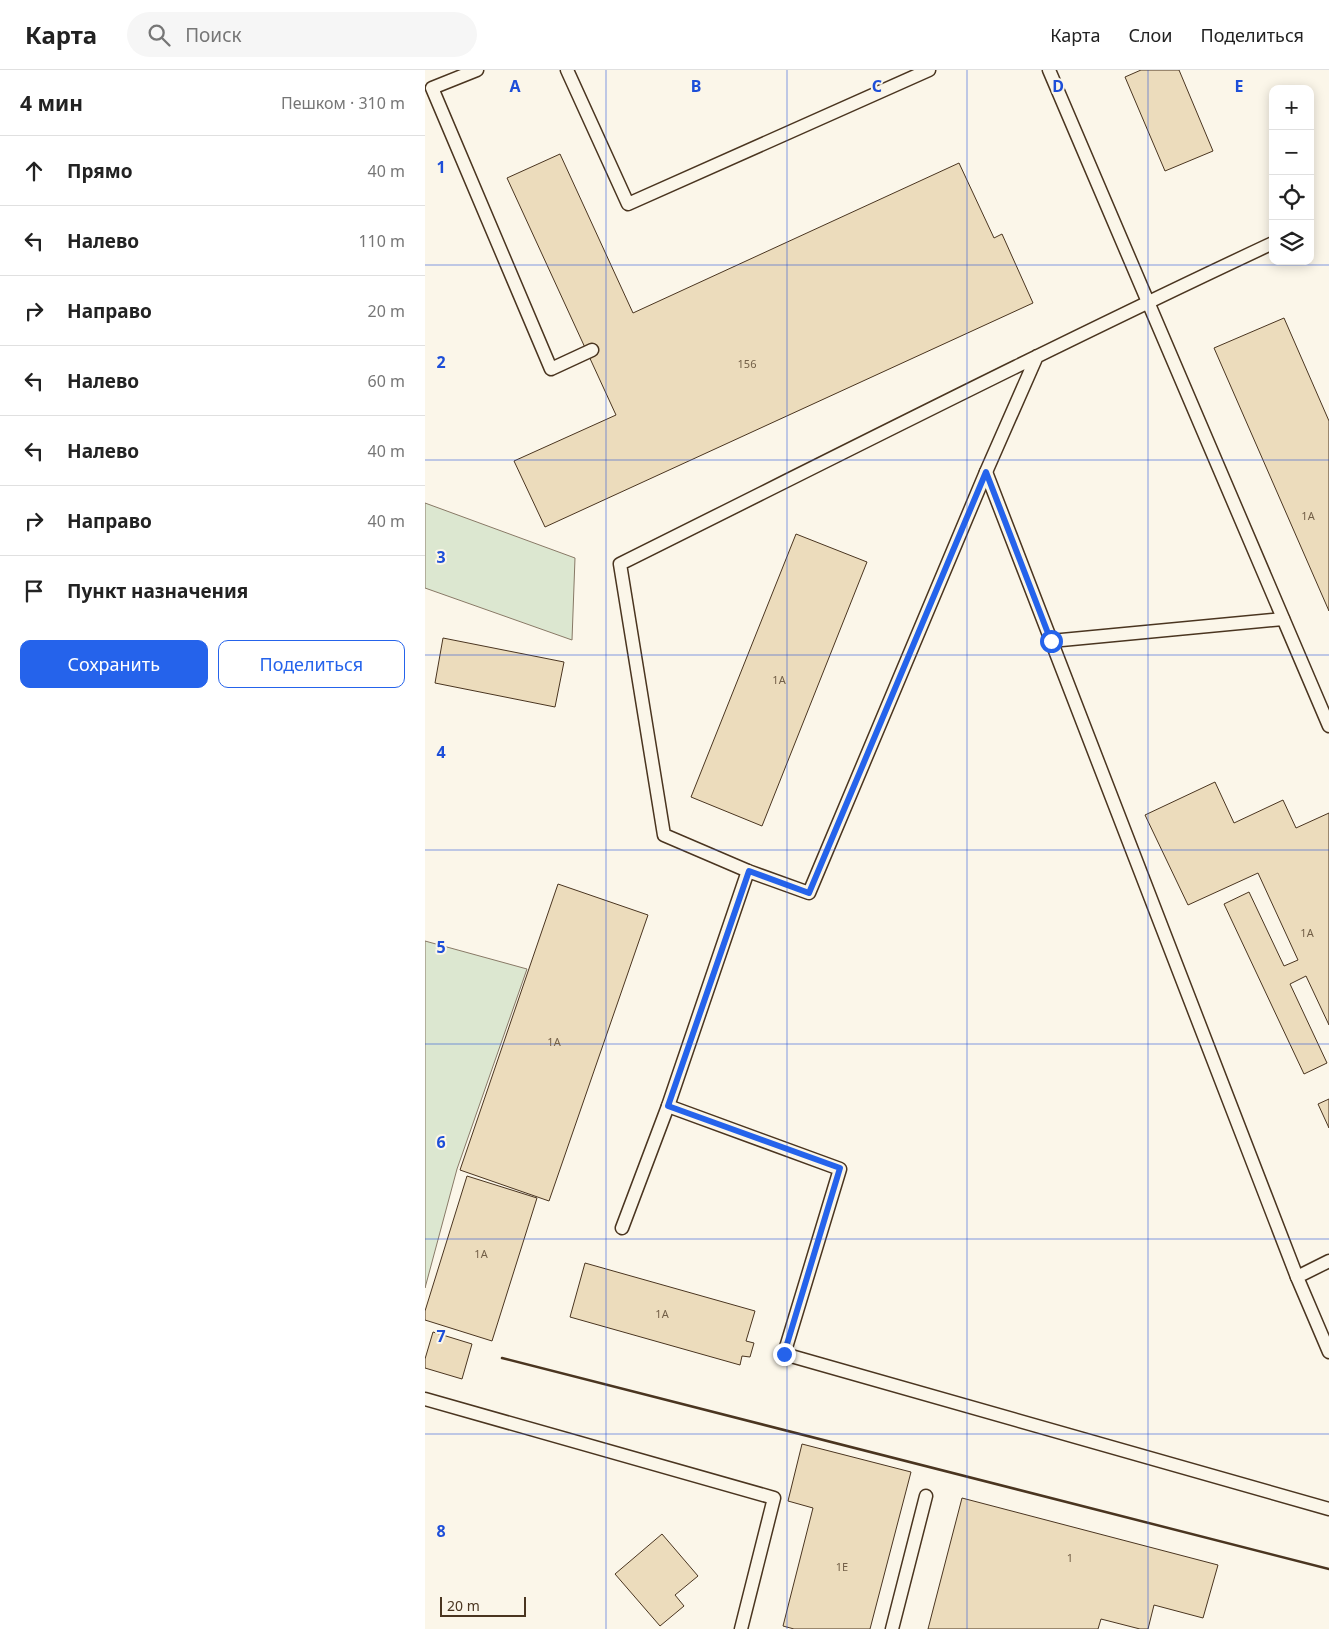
<!DOCTYPE html>
<html lang="ru">
<head>
<meta charset="utf-8">
<style>
	:root { --surface:#fff; --page:#f6f6f6; --text:#222; --muted:#767676; --line:#e0e0e0; --accent:#2563eb }
	body { margin:0; font-family:"Noto Sans",sans-serif; background:var(--page); color:var(--text) }
	.controls { position:absolute; right:15px; top:15px; display:grid; overflow:hidden; border-radius:10px; box-shadow:0 2px 12px #0003 }
	.controls button { width:45px; height:45px; display:grid; place-items:center; padding:0; border:0; border-bottom:1px solid var(--line); background:var(--surface); color:var(--text); font:25px sans-serif }
	.scale { position:absolute; left:15px; bottom:12px; width:86px; box-sizing:border-box; padding-left:5px; border:2px solid #4a3520; border-top:0; font-size:14px; line-height:18px; white-space:nowrap; color:#4a3520; -webkit-text-stroke:4px #fbf6e9; paint-order:stroke }
	.stop { position:absolute; width:15px; height:15px; margin:-11px; border:4px solid #2563eb; border-radius:50%; background:#fff }
	.stop.end { background:#2563eb; border-color:#fff; box-shadow:0 1px 5px #0008 }
	.list { margin:0; padding:0; list-style:none }
	h2 { display:flex; justify-content:space-between; align-items:center; height:65px; margin:0; padding:0 20px; font-size:21px }
	h2 small { font-size:16px; font-weight:400; color:var(--muted) }
	.list li { display:grid; grid-template-columns:32px 1fr auto; gap:15px; align-items:center; box-sizing:border-box; height:70px; padding:0 20px; border-top:1px solid var(--line) }
	.list b { display:block; font-size:19px; white-space:nowrap }
	.list em { font-size:16px; font-style:normal; color:var(--muted) }
	.actions { display:flex; gap:10px; padding:15px 20px }
	.actions a { flex:1; padding:11px 0; border:1px solid var(--accent); border-radius:10px; text-align:center; font-size:18px; color:var(--accent) }
	.actions .main { background:var(--accent); color:#fff }
	.icon { flex:none; width:28px; height:28px; fill:none; stroke:currentColor; stroke-width:2; stroke-linecap:round; stroke-linejoin:round }
	.map { position:relative; flex:none; width:904px; height:1559px; overflow:hidden }
	header { display:flex; align-items:center; gap:30px; box-sizing:border-box; height:70px; padding:0 25px; background:var(--surface); border-bottom:1px solid var(--line) }
	header strong { font-size:24px }
	nav { display:flex; gap:28px; margin-inline-start:auto; font-size:18px }
	.search { width:350px; height:45px; background:var(--page); display:flex; align-items:center; gap:12px; box-sizing:border-box; padding:0 18px; border-radius:28px; color:var(--muted); font-size:19px }
	main { display:flex }
	aside { flex:1; background:var(--surface) }
	.map>svg:first-child { display:block }
</style>
</head>
<body>
<header>
<strong>Карта</strong>
<div class="search"><svg class="icon" aria-label="search" viewBox="0 0 24 24"><circle cx="10" cy="10" r="6"/><path d="M15 15l6 6"/></svg>Поиск</div>
<nav><a>Карта</a><a>Слои</a><a>Поделиться</a></nav>
</header>
<main>
<aside>
<h2>4 мин<small>Пешком · 310 m</small></h2>
<ul class="list">
<li><svg class="icon" aria-label="ahead" viewBox="0 0 24 24"><path d="M12 20V5M6 11l6-6 6 6"/></svg><div><b>Прямо</b></div><em>40 m</em></li>
<li><svg class="icon" aria-label="left" viewBox="0 0 24 24"><path d="M17 20v-9H6M10 6l-5 5 5 5"/></svg><div><b>Налево</b></div><em>110 m</em></li>
<li><svg class="icon" aria-label="right" viewBox="0 0 24 24"><path d="M7 20v-9h11M14 6l5 5-5 5"/></svg><div><b>Направо</b></div><em>20 m</em></li>
<li><svg class="icon" aria-label="left" viewBox="0 0 24 24"><path d="M17 20v-9H6M10 6l-5 5 5 5"/></svg><div><b>Налево</b></div><em>60 m</em></li>
<li><svg class="icon" aria-label="left" viewBox="0 0 24 24"><path d="M17 20v-9H6M10 6l-5 5 5 5"/></svg><div><b>Налево</b></div><em>40 m</em></li>
<li><svg class="icon" aria-label="right" viewBox="0 0 24 24"><path d="M7 20v-9h11M14 6l5 5-5 5"/></svg><div><b>Направо</b></div><em>40 m</em></li>
<li><svg class="icon" aria-label="arrive" viewBox="0 0 24 24"><path d="M6 21V4h12l-3 4 3 4H6"/></svg><div><b>Пункт назначения</b></div></li>
</ul>
<div class="actions"><a class="main">Сохранить</a><a>Поделиться</a></div>
</aside>
<div class="map">
<svg width="904" height="1559" viewBox="0 0 904 1559">
	<rect width="100%" height="100%" fill="#fbf6e9"/>
	<g fill="#dce7d0" stroke="#887966">
		<polygon points="0,433 150,488 147,570 0,518"/>
		<polygon points="0,871 102,899 32,1099 0,1218"/>
	</g>
	<g fill="#ecdcbc" stroke="#4a3520">
		<polygon points="716,0 754,0 788,81 740,101 700,7"/>
		<polygon points="135,84 208,243 534,93 569,168 577,164 608,233 120,457 89,391 191,345 82,108"/>
		<polygon points="859,248 904,351 904,541 789,278"/>
		<polygon points="371,464 442,492 337,756 266,727"/>
		<polygon points="18,568 139,592 130,637 10,613"/>
		<polygon points="790,712 809,753 858,730 871,758 904,743 904,955 881,906 865,914 902,993 879,1004 799,834 824,822 859,896 873,890 833,803 763,835 720,745"/>
		<polygon points="133,814 223,845 124,1131 35,1100"/>
		<polygon points="904,1029 904,1058 893,1034"/>
		<polygon points="42,1106 112,1128 67,1271 0,1250 0,1241"/>
		<polygon points="160,1193 330,1241 321,1271 329,1273 325,1287 317,1286 315,1295 145,1247"/>
		<polygon points="8,1262 47,1274 37,1309 0,1298 0,1289"/>
		<polygon points="377,1374 486,1402 445,1559 369,1559 358,1556 388,1438 363,1431"/>
		<polygon points="537,1428 793,1495 778,1548 729,1535 723,1559 715,1559 676,1549 673,1559 503,1559"/>
		<polygon points="237,1464 273,1506 250,1525 259,1536 235,1556 190,1504"/>
	</g>
	<g fill="none" stroke-linecap="round" stroke-linejoin="round">
		<g stroke="#4a3520" stroke-width="15">
			<g id="lane">
				<polyline points="52,0 7,18 126,299 167,280"/>
				<polyline points="142,0 203,134 504,0"/>
				<polyline points="624,0 904,656"/>
				<path d="M612 286 561 402 384 823 323 801 239 765 195 494C412 386 628 276 848 173"/>
				<polyline points="561,402 872,1207"/>
				<polyline points="626,571 858,549"/>
				<polyline points="243,1036 415,1099 359,1284 904,1439"/>
				<polyline points="197,1158 243,1036 323,801"/>
				<polyline points="904,1191 872,1207 904,1282"/>
				<polyline points="0,1329 349,1428 316,1559"/>
				<polyline points="467,1559 501,1426"/>
			</g>
		</g>
		<use href="#lane" stroke="#fbf6e9" stroke-width="12"/>
		<polyline stroke="#4a3520" stroke-width="2.5" points="77,1288 904,1499"/>
	</g>
	<g fill="none" stroke-linecap="round" stroke-linejoin="round">
		<polyline stroke="#2563eb" stroke-width="6" points="359,1284 415,1098 243,1036 324,801 384,823 561,402 626,571"/>
	</g>
	<path fill="none" stroke="#1d4ed8" stroke-width="1" stroke-opacity="0.55" d="M181 0V1559M362 0V1559M542 0V1559M723 0V1559M0 195H904M0 390H904M0 585H904M0 780H904M0 974H904M0 1169H904M0 1364H904"/>
	<g text-anchor="middle" stroke-width="4" stroke-linejoin="round" paint-order="stroke">
		<g font-size="11" fill="#725f47">
			<text x="322" y="298">156</text>
			<text x="883" y="450">1А</text>
			<text x="354" y="614">1А</text>
			<text x="882" y="867">1А</text>
			<text x="129" y="976">1А</text>
			<text x="56" y="1188">1А</text>
			<text x="237" y="1248">1А</text>
			<text x="645" y="1492">1</text>
			<text x="417" y="1501">1Е</text>
		</g>
	</g>
	<g font-size="16" text-anchor="middle" font-weight="bold" fill="#1d4ed8" stroke="#fbf6e9" stroke-width="4" stroke-linejoin="round" paint-order="stroke">
		<text x="90" y="22">A</text>
		<text x="271" y="22">B</text>
		<text x="452" y="22">C</text>
		<text x="633" y="22">D</text>
		<text x="814" y="22">E</text>
		<text x="16" y="103">1</text>
		<text x="16" y="298">2</text>
		<text x="16" y="493">3</text>
		<text x="16" y="688">4</text>
		<text x="16" y="883">5</text>
		<text x="16" y="1078">6</text>
		<text x="16" y="1272">7</text>
		<text x="16" y="1467">8</text>
	</g>
</svg>
<div class="controls">
<button>+</button>
<button>−</button>
<button><svg class="icon" aria-label="locate" viewBox="0 0 24 24"><circle cx="12" cy="12" r="6"/><path d="M12 2v4M12 18v4M2 12h4M18 12h4"/></svg></button>
<button><svg class="icon" aria-label="layers" viewBox="0 0 24 24"><path d="M12 4l9 5-9 5-9-5zM3 14l9 5 9-5"/></svg></button>
</div>
<div class="scale">20 m</div>
<div class="stop" style="left:626px;top:571px"></div>
<div class="stop end" style="left:359px;top:1284px"></div>
</div>
</main>
</body>
</html>
